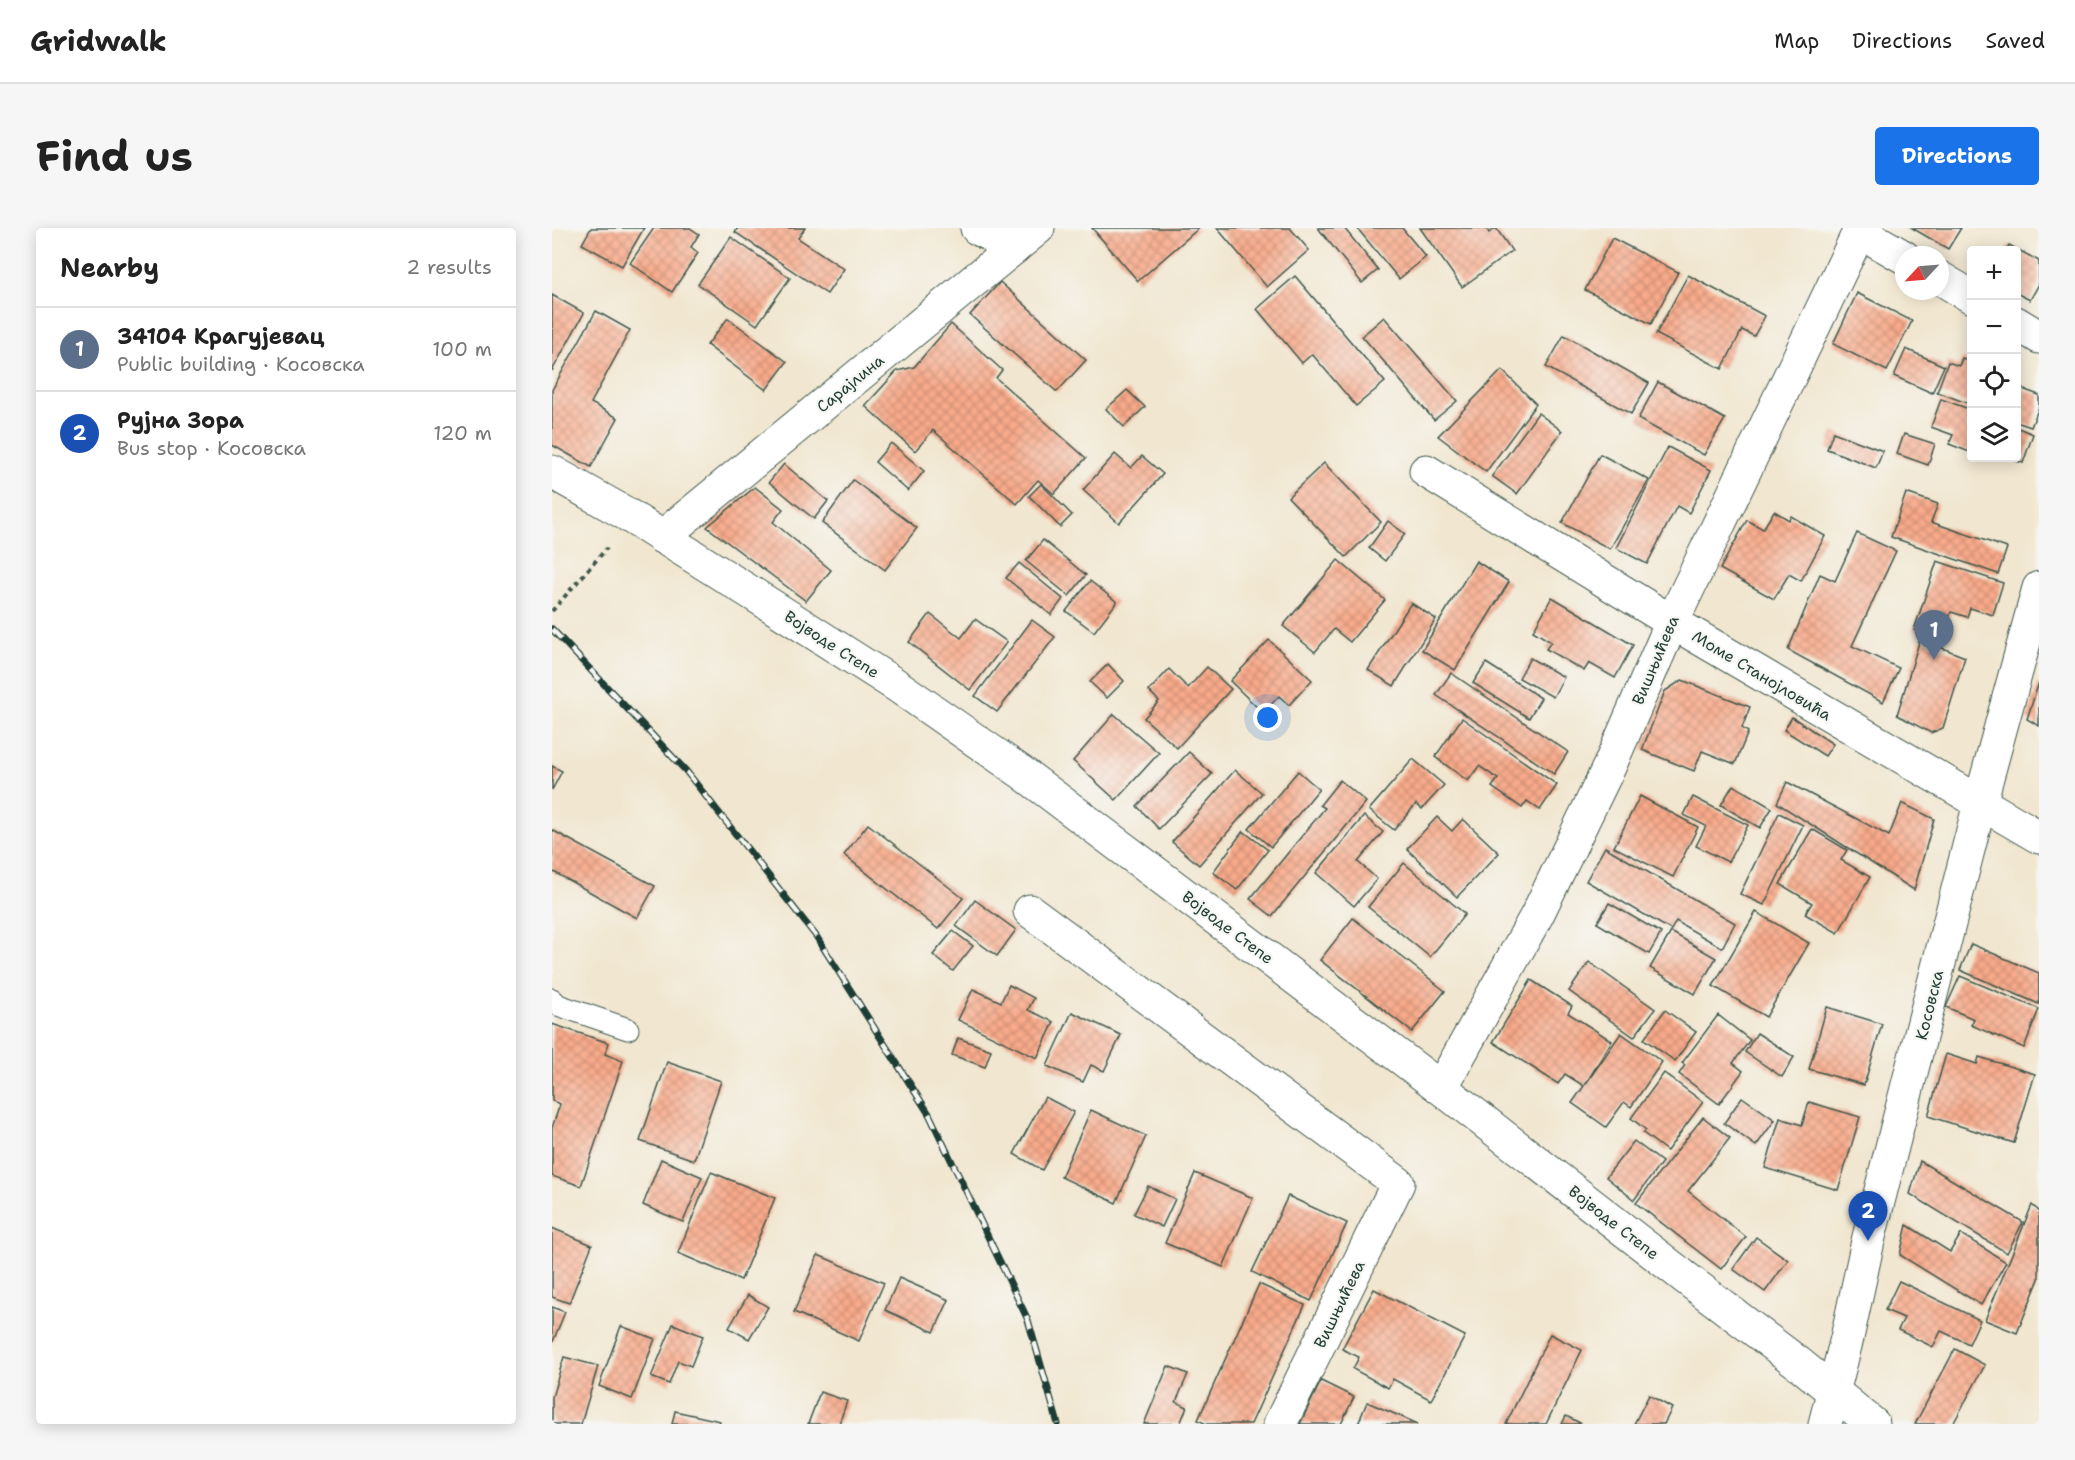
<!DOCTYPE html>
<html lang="en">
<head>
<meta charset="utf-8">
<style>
	:root { --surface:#fff; --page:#f6f6f6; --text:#222; --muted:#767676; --line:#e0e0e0; --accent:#1a73e8 }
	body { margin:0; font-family:"Shantell Sans",sans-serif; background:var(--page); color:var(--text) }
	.controls { position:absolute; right:18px; top:18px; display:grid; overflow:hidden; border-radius:6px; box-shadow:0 3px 15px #0003 }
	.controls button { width:54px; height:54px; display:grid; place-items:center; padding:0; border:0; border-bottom:2px solid var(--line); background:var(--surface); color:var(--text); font:30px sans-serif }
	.compass { position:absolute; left:1343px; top:18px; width:54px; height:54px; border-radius:50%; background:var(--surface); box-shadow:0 3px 15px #0003; rotate:244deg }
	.you { position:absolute; left:716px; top:490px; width:21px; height:21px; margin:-15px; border:4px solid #fff; border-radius:50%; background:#1a73e8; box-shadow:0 0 0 9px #1a73e833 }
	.badge { display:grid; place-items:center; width:39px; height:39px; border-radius:50%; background:var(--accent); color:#fff; font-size:20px; font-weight:700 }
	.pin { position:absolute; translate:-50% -50px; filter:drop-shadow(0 2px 3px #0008) }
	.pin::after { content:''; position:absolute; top:32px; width:21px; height:18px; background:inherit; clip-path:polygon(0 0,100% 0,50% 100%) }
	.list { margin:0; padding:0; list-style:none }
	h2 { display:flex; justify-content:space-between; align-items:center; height:78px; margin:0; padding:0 24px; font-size:26px }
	h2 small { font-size:20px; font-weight:400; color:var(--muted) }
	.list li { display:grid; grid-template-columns:39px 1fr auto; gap:18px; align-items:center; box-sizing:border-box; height:84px; padding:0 24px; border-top:2px solid var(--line) }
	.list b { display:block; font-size:22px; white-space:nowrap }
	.list p { margin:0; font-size:20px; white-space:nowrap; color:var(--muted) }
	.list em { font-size:20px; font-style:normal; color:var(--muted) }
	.icon { flex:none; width:33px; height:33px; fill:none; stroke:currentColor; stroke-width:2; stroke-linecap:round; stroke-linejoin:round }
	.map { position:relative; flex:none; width:1487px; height:1196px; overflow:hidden; border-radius:6px }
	header { display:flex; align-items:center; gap:36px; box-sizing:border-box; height:84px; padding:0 30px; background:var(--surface); border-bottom:2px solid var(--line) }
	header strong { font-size:28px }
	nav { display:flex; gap:33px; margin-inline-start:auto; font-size:21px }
	.intro { display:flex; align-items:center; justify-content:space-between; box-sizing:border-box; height:144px; padding:0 36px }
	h1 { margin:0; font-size:42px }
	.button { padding:15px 27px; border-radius:6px; background:var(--accent); color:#fff; font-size:21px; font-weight:700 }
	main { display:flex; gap:36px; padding:0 36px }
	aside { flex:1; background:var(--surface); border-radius:6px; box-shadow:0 3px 15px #0003 }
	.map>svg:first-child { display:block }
</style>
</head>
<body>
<header>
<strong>Gridwalk</strong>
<nav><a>Map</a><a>Directions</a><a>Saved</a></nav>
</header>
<div class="intro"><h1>Find us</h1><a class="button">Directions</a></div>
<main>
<aside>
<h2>Nearby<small>2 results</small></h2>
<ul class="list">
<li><span class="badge" style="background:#5c6f8a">1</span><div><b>34104 Крагујевац</b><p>Public building · Косовска</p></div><em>100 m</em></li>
<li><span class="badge" style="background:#1a4fb4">2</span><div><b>Рујна Зора</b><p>Bus stop · Косовска</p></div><em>120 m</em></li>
</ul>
</aside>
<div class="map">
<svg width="1487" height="1196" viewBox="0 0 1487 1196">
	<defs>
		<pattern id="building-cross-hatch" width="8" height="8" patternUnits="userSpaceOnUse" patternTransform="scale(1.5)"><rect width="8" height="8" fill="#f9aa8a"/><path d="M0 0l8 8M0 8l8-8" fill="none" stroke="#c98c72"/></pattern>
	</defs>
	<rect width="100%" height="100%" fill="#f6f6f2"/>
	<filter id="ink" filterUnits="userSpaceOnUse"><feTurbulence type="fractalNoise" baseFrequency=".0167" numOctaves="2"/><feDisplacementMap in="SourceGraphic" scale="12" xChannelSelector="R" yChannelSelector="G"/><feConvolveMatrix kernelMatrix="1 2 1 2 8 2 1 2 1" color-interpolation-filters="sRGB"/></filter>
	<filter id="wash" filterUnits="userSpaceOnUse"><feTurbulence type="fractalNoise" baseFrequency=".008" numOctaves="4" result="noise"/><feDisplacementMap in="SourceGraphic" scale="24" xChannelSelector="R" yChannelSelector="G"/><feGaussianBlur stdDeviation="1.35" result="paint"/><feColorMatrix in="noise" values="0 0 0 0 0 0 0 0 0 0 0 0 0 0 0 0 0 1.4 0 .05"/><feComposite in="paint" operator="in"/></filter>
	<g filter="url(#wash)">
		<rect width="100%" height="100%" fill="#f1e6cf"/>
		<g id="blocks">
			<g fill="url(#building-cross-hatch)">
				<polygon points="39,0 92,0 70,38 30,16"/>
				<polygon points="102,0 138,0 147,6 139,19 146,25 120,64 78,35"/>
				<polygon points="186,0 253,0 246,10 292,41 275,66 183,4"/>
				<polygon points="540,0 647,0 586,53"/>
				<polygon points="665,0 738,0 757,22 715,59"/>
				<polygon points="766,0 792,0 826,42 810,55"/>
				<polygon points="805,0 850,0 874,29 847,51"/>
				<polygon points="868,0 934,0 937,5 944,0 960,23 910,59"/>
				<polygon points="1360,0 1409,0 1396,21"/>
				<polygon points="179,9 238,50 205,97 146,56"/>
				<polygon points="1060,10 1126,44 1099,96 1033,62"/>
				<polygon points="1457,17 1487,33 1487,56 1478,72 1464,65 1464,22 1454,22"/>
				<polygon points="1136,47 1213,88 1202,108 1190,102 1170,141 1104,106"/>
				<polygon points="743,48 833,154 804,178 760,126 750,135 705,81"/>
				<polygon points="448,54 534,132 505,164 418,87"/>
				<polygon points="1305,65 1360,93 1335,143 1281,116"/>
				<polygon points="0,67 32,85 0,143"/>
				<polygon points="44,83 78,102 39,175 66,190 39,239 0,217 0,162"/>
				<polygon points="832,89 905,173 882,192 810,108"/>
				<polygon points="176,90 235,134 214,162 155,117"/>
				<polygon points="399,96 450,142 444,150 534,230 502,266 486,252 465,276 381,202 363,223 313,178 345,143 362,139"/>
				<polygon points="1012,107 1097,155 1079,186 994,139"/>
				<polygon points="1354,121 1392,138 1380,165 1342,148"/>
				<polygon points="1410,130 1420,134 1420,177 1385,164 1396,134 1407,138"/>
				<polygon points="950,142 984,176 934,244 886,208"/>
				<polygon points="1464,151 1468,152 1465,159 1487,167 1487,179 1479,199 1464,194"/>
				<polygon points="1106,154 1173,191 1152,227 1086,191"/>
				<polygon points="575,162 593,179 572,199 554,181"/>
				<polygon points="1389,171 1420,182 1420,225 1397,216 1401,207 1379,199"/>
				<polygon points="986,185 1010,203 965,266 940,248"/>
				<polygon points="1464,199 1481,206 1471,235 1455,230 1464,230"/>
				<polygon points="1281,204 1331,223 1324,240 1275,221"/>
				<polygon points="1352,206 1383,216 1376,237 1345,226"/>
				<polygon points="339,215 372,243 356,263 323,234"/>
				<polygon points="1116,219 1159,242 1137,285 1125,278 1095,336 1064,320"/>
				<polygon points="563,226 579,240 590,228 611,246 567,295 531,262"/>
				<polygon points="1048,226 1097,252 1058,321 1010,295"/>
				<polygon points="772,235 829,294 794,329 736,269"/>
				<polygon points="232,236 276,273 262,291 217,254"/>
				<polygon points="301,252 365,300 333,342 270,295"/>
				<polygon points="489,256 520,287 508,299 477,268"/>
				<polygon points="203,259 231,281 221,294 279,342 254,373 155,299"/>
				<polygon points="1354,265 1386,276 1379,294 1455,320 1446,346 1339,309"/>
				<polygon points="1222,283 1237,292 1239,288 1273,308 1249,353 1237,346 1222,371 1168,341 1195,292 1211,301"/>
				<polygon points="836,293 853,306 833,333 817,320"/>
				<polygon points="1305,305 1344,323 1300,418 1347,440 1331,474 1236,422 1268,346 1283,353"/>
				<polygon points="491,312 534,347 517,368 474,333"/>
				<polygon points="786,332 833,372 798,414 782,401 763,424 731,398"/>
				<polygon points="924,333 957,354 903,442 870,422"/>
				<polygon points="1385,333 1451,355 1441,387 1418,380 1415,389 1399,384 1390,411 1362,402"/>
				<polygon points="467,335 511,371 499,387 454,350"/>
				<polygon points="538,353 565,374 542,404 514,383"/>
				<polygon points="1000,369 1081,417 1063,450 1037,435 1032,443 994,421 999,414 981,403"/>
				<polygon points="859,375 884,391 842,458 816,442"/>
				<polygon points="378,386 409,410 423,391 455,414 418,462 357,414"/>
				<polygon points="480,392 503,409 445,484 423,468"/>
				<polygon points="1368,411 1413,429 1391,500 1379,505 1345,487"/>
				<polygon points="717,412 760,452 737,477 727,468 711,485 678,453"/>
				<polygon points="978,430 1012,449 1001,469 967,450"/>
				<polygon points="934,435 989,470 977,490 921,455"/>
				<polygon points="556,436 572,453 555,470 538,454"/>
				<polygon points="655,439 679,461 625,520 592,490 607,473 597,463 617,441 636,460"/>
				<polygon points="899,445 1016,524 1002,546 884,467"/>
				<polygon points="1130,452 1198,479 1190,500 1196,504 1183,536 1150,523 1142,543 1090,522 1113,463"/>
				<polygon points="1487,454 1487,498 1475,491"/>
				<polygon points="562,486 607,525 564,572 521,533"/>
				<polygon points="1240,489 1281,516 1273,528 1232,502"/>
				<polygon points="910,490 1005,557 988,582 975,573 970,580 940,559 946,551 927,538 916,553 883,529"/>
				<polygon points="637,524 660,546 607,601 585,578"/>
				<polygon points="861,531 892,557 870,581 864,576 842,602 817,582"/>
				<polygon points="0,538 10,543 0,562"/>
				<polygon points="683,542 710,565 647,637 620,614"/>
				<polygon points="746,543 767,561 719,619 697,601"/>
				<polygon points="788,552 814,574 720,688 698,671 773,580 768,577"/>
				<polygon points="1235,554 1337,608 1350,575 1382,591 1362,662 1225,575"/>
				<polygon points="1181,557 1220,580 1208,600 1169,577"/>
				<polygon points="1088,568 1146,599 1121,649 1062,619"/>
				<polygon points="1141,569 1196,597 1176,634 1144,618 1154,598 1132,587"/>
				<polygon points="1227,585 1251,597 1212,677 1188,666"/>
				<polygon points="812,588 831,604 806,634 825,651 802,678 764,645"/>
				<polygon points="885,589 900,603 911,591 947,625 905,669 855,621"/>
				<polygon points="316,596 411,670 386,701 292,627"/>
				<polygon points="1260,601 1295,622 1289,632 1318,649 1286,705 1253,686 1260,675 1228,656"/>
				<polygon points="0,602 103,658 85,690 0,643"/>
				<polygon points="691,603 716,622 685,662 661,644"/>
				<polygon points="1053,619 1183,695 1170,720 1124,693 1119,702 1034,653"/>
				<polygon points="852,635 913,686 878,729 816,679"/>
				<polygon points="423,672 464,702 445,728 404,698"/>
				<polygon points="1057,675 1109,705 1097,726 1045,695"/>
				<polygon points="1204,684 1257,715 1214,789 1161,758"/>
				<polygon points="801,690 893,763 860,804 768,732"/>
				<polygon points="401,703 421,718 401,743 381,727"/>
				<polygon points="1119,704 1164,730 1143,766 1098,740"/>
				<polygon points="1419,716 1487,745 1487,776 1408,742"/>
				<polygon points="1037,734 1103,781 1082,809 1017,763"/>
				<polygon points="1408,748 1487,781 1472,820 1419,797 1422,791 1394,779"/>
				<polygon points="979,752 1020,778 1016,785 1060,813 1033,857 1069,805 1110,834 1079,879 1072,874 1054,899 1020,875 1032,858 1013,846 1006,856 941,814"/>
				<polygon points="457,757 482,770 476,782 502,794 485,830 406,792 421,761 449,774"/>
				<polygon points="1275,779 1330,796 1312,857 1257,841"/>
				<polygon points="1113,782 1144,804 1123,833 1092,811"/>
				<polygon points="520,784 569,807 552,843 539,837 531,854 495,838"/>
				<polygon points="1166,787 1198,812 1181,835 1191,843 1167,876 1127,846 1133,837 1130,835"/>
				<polygon points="0,796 57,815 53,826 71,833 29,958 0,948 0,900 8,876 0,873"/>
				<polygon points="1205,805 1242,829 1230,849 1193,824"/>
				<polygon points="406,810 439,822 433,839 400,827"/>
				<polygon points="1394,826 1425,836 1427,829 1483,846 1462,915 1376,888"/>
				<polygon points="115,834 169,853 142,932 88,913"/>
				<polygon points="1112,845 1151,874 1115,923 1091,905 1094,902 1079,890"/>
				<polygon points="493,869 522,884 490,942 462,926"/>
				<polygon points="1190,869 1223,892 1204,918 1172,895"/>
				<polygon points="1257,874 1308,889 1286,962 1213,940 1228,890 1250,897"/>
				<polygon points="539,882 594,908 564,975 509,949"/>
				<polygon points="1151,889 1178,910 1136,963 1194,1009 1169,1041 1084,975"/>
				<polygon points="1082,913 1110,934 1082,972 1054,949"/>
				<polygon points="109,931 150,949 131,994 91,977"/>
				<polygon points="1368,933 1471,994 1455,1025 1358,966"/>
				<polygon points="159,944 223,970 189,1052 126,1025"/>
				<polygon points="643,945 701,970 671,1039 613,1015"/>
				<polygon points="596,958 623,971 610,999 582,986"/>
				<polygon points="736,968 795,995 759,1073 700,1044"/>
				<polygon points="1480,977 1487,983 1487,1051 1465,1105 1433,1092"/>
				<polygon points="1355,997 1398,1024 1409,1006 1454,1034 1429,1077 1348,1027"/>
				<polygon points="0,1000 40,1017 17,1075 0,1069"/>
				<polygon points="1204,1009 1236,1032 1213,1064 1181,1041"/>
				<polygon points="266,1027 332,1055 307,1113 242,1084"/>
				<polygon points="347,1050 397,1072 382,1104 333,1082"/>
				<polygon points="1347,1053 1428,1092 1417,1116 1389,1103 1381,1119 1346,1102 1352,1090 1333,1082"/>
				<polygon points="707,1056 753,1077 699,1196 654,1196 646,1192"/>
				<polygon points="822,1061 913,1108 879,1172 841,1151 836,1160 801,1141 807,1129 790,1121"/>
				<polygon points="196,1067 216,1079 197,1111 177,1100"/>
				<polygon points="0,1079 13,1084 0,1116"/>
				<polygon points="121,1096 151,1108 139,1138 126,1133 117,1156 99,1149"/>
				<polygon points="69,1098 103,1111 80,1171 47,1158"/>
				<polygon points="998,1106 1030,1122 994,1196 954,1196"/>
				<polygon points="1403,1121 1433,1137 1401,1196 1363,1196"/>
				<polygon points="12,1129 46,1138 29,1196 0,1196 0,1169"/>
				<polygon points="616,1138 636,1146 624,1174 635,1179 628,1196 592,1196"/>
				<polygon points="769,1153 802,1169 789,1196 748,1196"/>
				<polygon points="268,1164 295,1173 287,1196 256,1196"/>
				<polygon points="1097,1167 1120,1180 1112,1196 1082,1196"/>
				<polygon points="815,1174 866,1196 806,1196"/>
				<polygon points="123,1183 168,1193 167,1196 120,1196"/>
				<polygon points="1014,1188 1030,1196 1010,1196"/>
			</g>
		</g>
	</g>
	<g filter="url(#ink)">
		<use href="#blocks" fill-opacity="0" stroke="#3e564b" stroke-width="1.5"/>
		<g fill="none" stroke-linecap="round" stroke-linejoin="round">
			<g stroke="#3e564b" stroke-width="23">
				<polyline id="service" points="0,771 6,777 76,801"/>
			</g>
			<g stroke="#3e564b" stroke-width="35">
				<g id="minor">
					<polyline points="425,0 462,20"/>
					<polyline points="1307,3 1352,29"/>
					<polyline points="1388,50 1420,69"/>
					<polyline points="1464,95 1487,109"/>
					<polyline points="874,243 1120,394 1487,609"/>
					<polyline points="0,244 71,284 201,366 344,457 472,546 889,860 1139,1054 1250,1138 1321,1196"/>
					<polyline points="110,309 486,0"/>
					<polyline points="478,683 846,955 728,1196"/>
					<polyline points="889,860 985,687 1058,537 1120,394 1309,0"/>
				</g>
			</g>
			<g stroke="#3e564b" stroke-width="35">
				<polyline id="tertiary" points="1273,1196 1295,1110 1316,1013 1428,575 1487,360"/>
			</g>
			<polyline stroke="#3e564b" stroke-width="4" stroke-dasharray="4.5 4.5" stroke-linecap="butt" points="0,383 55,320"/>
			<use href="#service" stroke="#fff" stroke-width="21"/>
			<use href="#minor" stroke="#fff" stroke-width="33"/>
			<use href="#tertiary" stroke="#fff" stroke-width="33"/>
			<g stroke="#1f3d34" stroke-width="7">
				<polyline id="rail" points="0,401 134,543 264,708 377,886 476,1092 506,1196"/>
			</g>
			<use href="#rail" stroke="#f6f6f2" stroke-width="4.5" stroke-dasharray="14" stroke-linecap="butt"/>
		</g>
	</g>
	<g text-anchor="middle" stroke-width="4.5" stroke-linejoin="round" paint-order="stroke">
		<g font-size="16" fill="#1f3d34" stroke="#f6f6f2">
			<text transform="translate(298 155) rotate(-39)" y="6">Сарајлина</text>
			<text transform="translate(280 416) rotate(33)" y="6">Војводе Степе</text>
			<text transform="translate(1103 432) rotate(-67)" y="6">Вишњићева</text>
			<text transform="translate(1210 447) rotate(31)" y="6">Моме Станојловића</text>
			<text transform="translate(676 699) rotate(37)" y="6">Војводе Степе</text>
			<text transform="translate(1377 777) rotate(-76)" y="6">Косовска</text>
			<text transform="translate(1062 994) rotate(38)" y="6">Војводе Степе</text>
			<text transform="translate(787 1076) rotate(-64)" y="6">Вишњићева</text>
		</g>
	</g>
</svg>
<div class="controls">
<button>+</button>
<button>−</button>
<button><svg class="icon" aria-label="locate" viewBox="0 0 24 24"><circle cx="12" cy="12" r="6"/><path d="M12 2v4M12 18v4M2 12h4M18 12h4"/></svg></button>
<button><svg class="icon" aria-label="layers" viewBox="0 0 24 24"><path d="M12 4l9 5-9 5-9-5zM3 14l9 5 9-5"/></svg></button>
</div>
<svg class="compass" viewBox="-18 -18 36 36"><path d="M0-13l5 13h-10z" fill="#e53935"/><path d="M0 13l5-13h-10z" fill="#767676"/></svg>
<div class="you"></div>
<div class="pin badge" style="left:1382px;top:432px;background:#5c6f8a">1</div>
<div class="pin badge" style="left:1316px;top:1013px;background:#1a4fb4">2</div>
</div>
</main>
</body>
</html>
